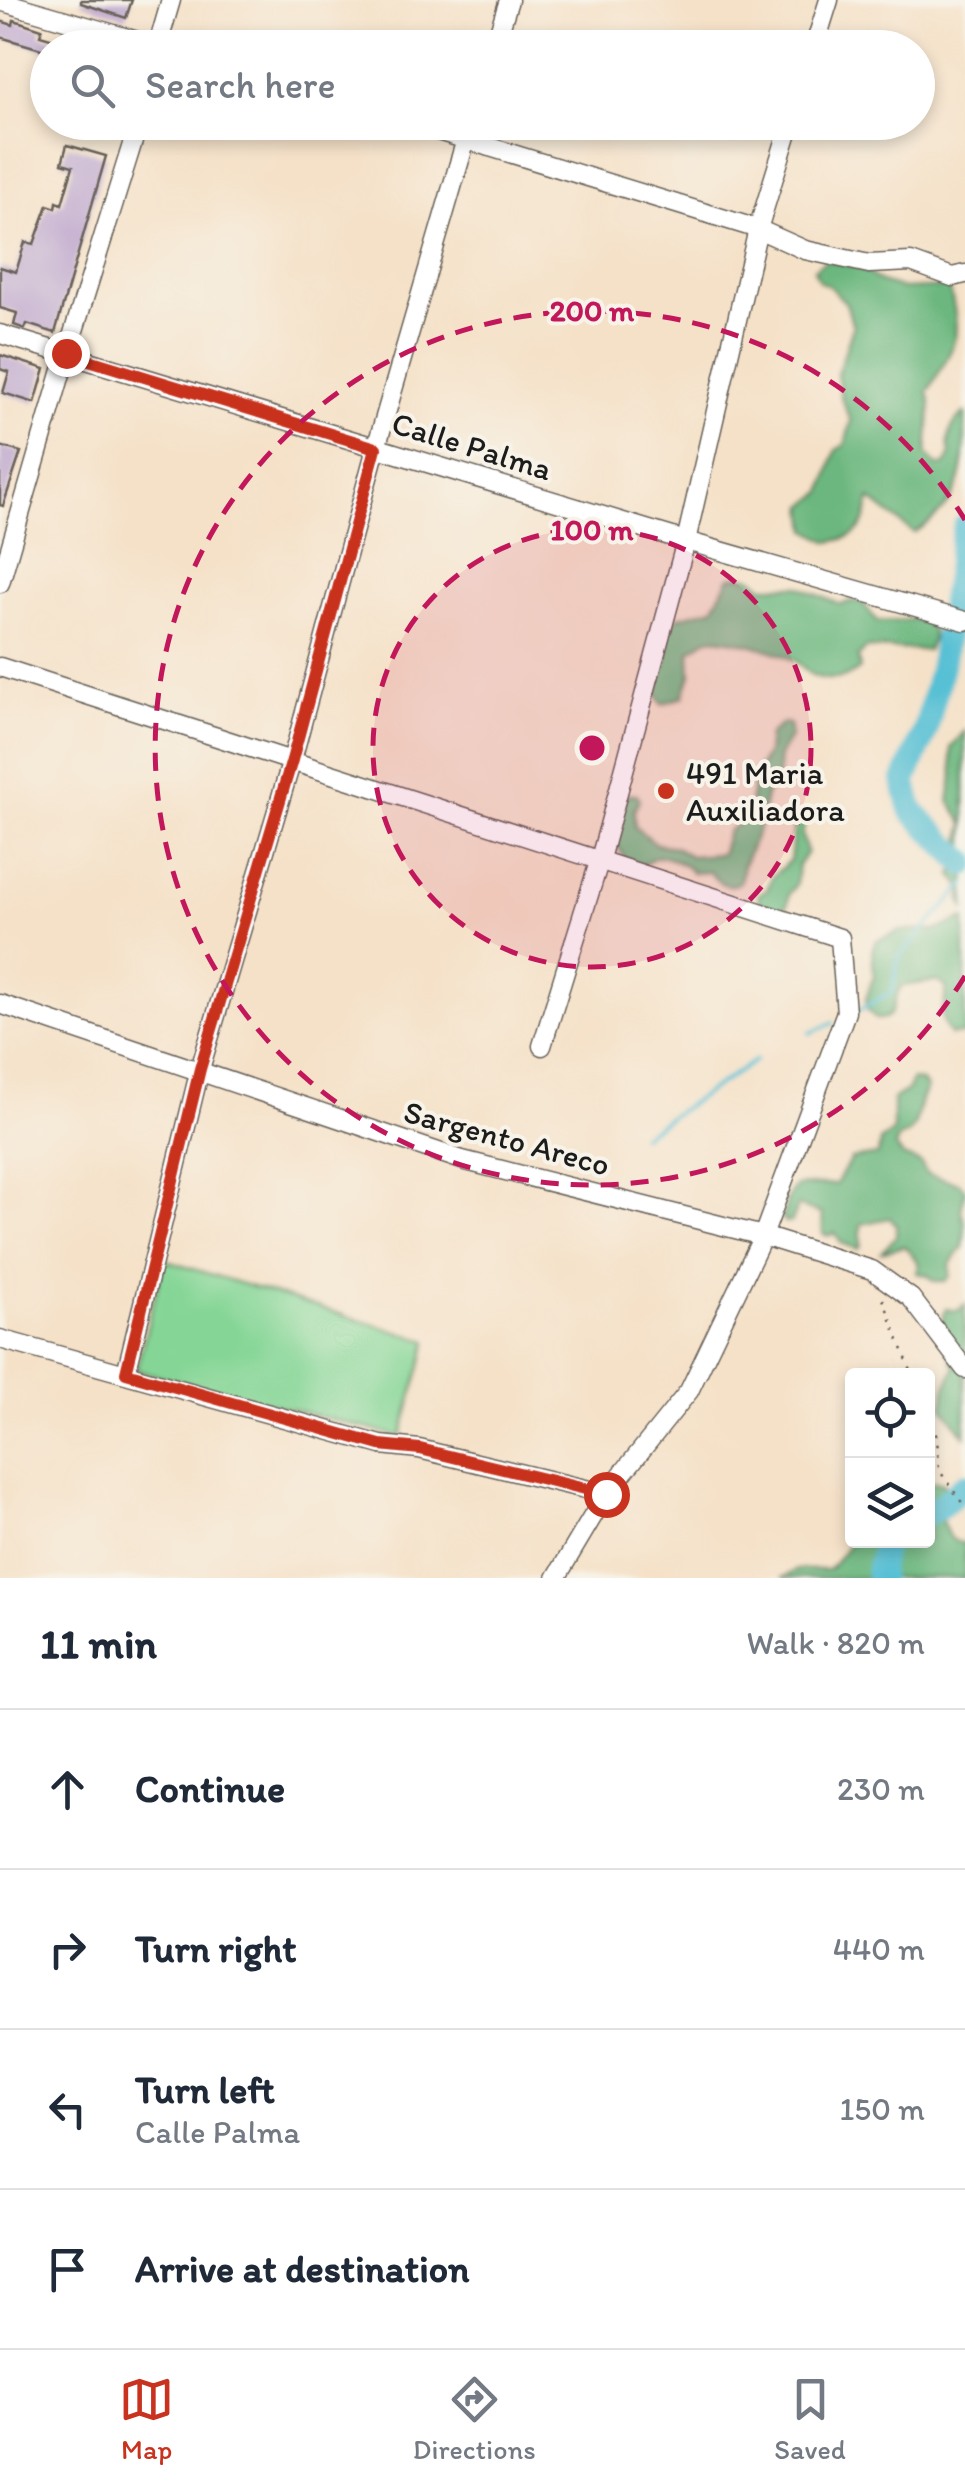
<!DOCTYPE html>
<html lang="en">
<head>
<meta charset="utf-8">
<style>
	:root { --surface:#fff; --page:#f2f2f3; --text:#1f2937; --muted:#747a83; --line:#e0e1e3; --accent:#c8321e }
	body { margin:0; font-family:Itim,sans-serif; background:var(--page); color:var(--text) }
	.controls { position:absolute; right:30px; bottom:30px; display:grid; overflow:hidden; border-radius:10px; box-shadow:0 5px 15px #0003 }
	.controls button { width:90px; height:90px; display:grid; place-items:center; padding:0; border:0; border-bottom:2px solid var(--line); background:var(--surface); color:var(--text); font:50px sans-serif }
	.stop { position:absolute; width:30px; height:30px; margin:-22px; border:8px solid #c8321e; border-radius:50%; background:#fff }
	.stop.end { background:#c8321e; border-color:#fff; box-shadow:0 2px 10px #0008 }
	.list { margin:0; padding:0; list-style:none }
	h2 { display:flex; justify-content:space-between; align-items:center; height:130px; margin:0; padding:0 40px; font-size:42px }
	h2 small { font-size:32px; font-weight:400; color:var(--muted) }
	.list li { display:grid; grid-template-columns:65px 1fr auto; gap:30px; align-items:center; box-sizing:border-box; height:160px; padding:0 40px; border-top:2px solid var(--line) }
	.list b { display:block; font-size:38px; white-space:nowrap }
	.list p { margin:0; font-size:32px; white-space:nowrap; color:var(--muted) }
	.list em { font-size:32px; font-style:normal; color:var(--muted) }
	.icon { flex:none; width:55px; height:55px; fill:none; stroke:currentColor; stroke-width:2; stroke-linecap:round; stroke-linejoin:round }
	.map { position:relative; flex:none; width:965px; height:1578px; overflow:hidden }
	.search { position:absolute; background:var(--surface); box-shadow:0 5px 15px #0003; left:30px; right:30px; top:30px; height:110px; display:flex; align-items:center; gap:25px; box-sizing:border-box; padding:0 35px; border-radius:55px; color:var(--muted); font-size:38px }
	.sheet { height:770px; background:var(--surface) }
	nav { display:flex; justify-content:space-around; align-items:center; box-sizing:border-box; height:140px; border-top:2px solid var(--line); background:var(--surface); font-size:28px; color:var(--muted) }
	nav a { display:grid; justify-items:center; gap:5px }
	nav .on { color:var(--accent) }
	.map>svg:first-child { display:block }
</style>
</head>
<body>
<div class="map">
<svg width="965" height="1578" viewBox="0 0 965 1578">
	<rect width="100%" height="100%" fill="#f7f3e8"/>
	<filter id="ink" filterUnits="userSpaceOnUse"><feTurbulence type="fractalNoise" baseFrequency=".01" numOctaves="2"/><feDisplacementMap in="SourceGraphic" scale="20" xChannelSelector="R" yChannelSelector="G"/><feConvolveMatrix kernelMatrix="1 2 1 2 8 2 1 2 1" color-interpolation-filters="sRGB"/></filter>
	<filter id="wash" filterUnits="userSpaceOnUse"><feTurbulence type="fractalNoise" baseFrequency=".0048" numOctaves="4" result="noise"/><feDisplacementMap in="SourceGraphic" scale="40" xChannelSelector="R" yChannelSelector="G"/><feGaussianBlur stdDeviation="2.25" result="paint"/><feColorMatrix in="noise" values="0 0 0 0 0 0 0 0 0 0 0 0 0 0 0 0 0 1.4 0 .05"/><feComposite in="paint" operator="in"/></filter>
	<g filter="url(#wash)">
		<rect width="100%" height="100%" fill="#f5e1c8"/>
		<polygon fill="#85d696" stroke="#507959" stroke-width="2.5" points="164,1260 428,1341 401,1437 136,1370"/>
		<g fill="#6cb77f" stroke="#446a4e" stroke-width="2.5">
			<path d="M826 260 861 268 881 282 903 289 949 287C965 341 952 348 928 392L931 404 927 454 938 466 945 465 950 455C946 437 951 423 965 413 965 471 965 501 914 533L870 499C864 531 860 536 829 542L808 530 805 506 823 492 836 450 845 445 851 421 841 398 837 374 853 327 846 303 829 286 819 281 814 269Z"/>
			<path d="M742 576 753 578 763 586H798L841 605 851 601 862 602 877 621C899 625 912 611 931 628L933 639 927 650 866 648 858 657 860 669C848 679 830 682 814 676 807 673 802 665 795 661 774 650 734 638 709 638L690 651 691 674 683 697 662 704 656 693 666 659 661 648 663 635 678 617 713 608 730 577Z"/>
			<path d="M783 723 789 724 791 736 779 756 777 780 766 795 760 826 743 865 740 882C729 890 716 882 710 872L693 873C686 865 667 855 657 857 651 858 647 863 642 866L625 860 614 839 625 795 637 794 639 800 634 811 635 827 656 844 675 847 690 856 721 854 728 831 748 816 755 774 767 753 769 735Z"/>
			<polygon points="965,731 965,908 961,901 963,889 952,875 957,866 964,824 949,800 953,777 951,747"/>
			<polygon points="800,816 806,818 802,835 807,852 798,866 796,884 789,894 787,906 776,911 760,906 758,895 768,888 772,877 790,860 795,820"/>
			<path d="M965 918V1034L950 1035C936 1014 946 1009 946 987L937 981 902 986C890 999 900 1020 876 1019L868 1010 866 998 874 975 872 951 876 941 899 931 937 930Z"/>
			<path d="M912 1080 921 1081 927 1089C913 1105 924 1131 899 1138L895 1146 903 1156 921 1163 926 1174 960 1183 965 1190 961 1211 965 1224 963 1247 950 1265V1277L946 1281H934L928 1275 917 1273 919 1264 905 1246 882 1252 896 1236V1224L890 1218 861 1224V1245L858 1249 841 1243 835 1233 828 1236 823 1234 822 1214 798 1206 791 1222 785 1223 782 1218 789 1196 796 1186 836 1184 851 1159 878 1155 880 1141 893 1132V1099L907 1091Z"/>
			<path d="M965 1304V1436L943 1407 945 1389 955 1368C949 1349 936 1327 946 1309L958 1311Z"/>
			<path d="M928 1482H941L953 1494 940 1515C945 1529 949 1544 965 1543V1578H782L797 1570H829L852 1540H928Z"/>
		</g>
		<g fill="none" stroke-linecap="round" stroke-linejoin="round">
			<g stroke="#57c0d4" stroke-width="4">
				<polyline points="851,1014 892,992 899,957 965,885"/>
				<polyline points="810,1033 833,1023"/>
				<polyline points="641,1136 756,1060"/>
			</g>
			<g stroke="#57c0d4" stroke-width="25">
				<polyline points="965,527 941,668 926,729 904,782 912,811 965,863"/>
				<polyline points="928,1513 941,1506 965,1485"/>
				<polyline points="879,1578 878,1570 886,1540"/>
			</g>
		</g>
		<g id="blocks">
			<g fill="#bda6cd">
				<polygon points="81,0 132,0 126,18 81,3"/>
				<polygon points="14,20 42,29 40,35 71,44 71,48 48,48 48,51 0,37 0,21 13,25"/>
				<polygon points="67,145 106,156 55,333 27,324 25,329 14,325 17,313 0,308 0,267 16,272 25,242 34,244 48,205 56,208 57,202 62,204 73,166 62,163"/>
				<polygon points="0,355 45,369 35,403 3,393 9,372 0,369"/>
				<polygon points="0,446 21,452 3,506 0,505"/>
			</g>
		</g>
	</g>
	<g filter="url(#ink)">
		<use href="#blocks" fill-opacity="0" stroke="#686158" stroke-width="2.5"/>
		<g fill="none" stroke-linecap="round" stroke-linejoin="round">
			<g stroke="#686158" stroke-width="21">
				<g id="minor">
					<polyline points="0,1 162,48"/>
					<polyline points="157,48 171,0"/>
					<polyline points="494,48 509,0"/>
					<polyline points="814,48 829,0"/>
					<polyline points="408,122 758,229 805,250 869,264 911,262 952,277 965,274"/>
					<polyline points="0,334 686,541 965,621"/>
					<polyline points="0,583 67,353 139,122"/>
					<polyline points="0,667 840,938 846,1012 763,1236 689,1391 606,1494 556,1578"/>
					<polyline points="0,1004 462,1160 763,1236 872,1270 911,1298 965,1369"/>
					<polyline points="542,1046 600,859 686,541 758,229 791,122"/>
					<polyline points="0,1339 381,1445 419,1449 606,1494"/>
					<polyline points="126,1373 200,1069 292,760 376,448 471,122"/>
				</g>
			</g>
			<g stroke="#686158" stroke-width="2.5" stroke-dasharray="2.5 8" stroke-linecap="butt">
				<polyline points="883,1299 913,1376"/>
				<polyline points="928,1414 937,1437 939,1470 965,1507"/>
			</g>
			<use href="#minor" stroke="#fff" stroke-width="18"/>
		</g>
	</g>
	<g fill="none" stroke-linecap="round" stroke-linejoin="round" filter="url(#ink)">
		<polyline stroke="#c8321e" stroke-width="12" points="66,353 376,448 292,760 200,1069 126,1373 380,1445 420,1449 606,1494"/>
	</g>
	<circle cx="592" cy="748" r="219" fill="#c2185b" fill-opacity=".12"/>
	<g fill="none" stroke="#c2185b" stroke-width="5" stroke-dasharray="18 12">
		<circle cx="592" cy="748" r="219"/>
		<path d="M965 976A437 437 0 1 1 965 520"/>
	</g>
	<circle fill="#c8321e" stroke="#f7f3e8" stroke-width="4" cx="666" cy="791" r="10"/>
	<g text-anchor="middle" stroke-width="8" stroke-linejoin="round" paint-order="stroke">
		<g font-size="32" fill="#1c1c1c" stroke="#f7f3e8">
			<text transform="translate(472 446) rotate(17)" y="11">Calle Palma</text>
			<text transform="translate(507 1138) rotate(15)" y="11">Sargento Areco</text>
		</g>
		<g font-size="32" fill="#1c1c1c" stroke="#f7f3e8" text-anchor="start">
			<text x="686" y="784">491 Maria<tspan x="686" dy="37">Auxiliadora</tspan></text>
		</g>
	</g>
	<circle cx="592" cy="748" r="15" fill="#c2185b" stroke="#f7f3e8" stroke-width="5"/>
	<g font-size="30" text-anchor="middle" font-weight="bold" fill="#c2185b" stroke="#f7f3e8" stroke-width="8" stroke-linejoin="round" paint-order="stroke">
		<text x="592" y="321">200 m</text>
		<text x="592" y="540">100 m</text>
	</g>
</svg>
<div class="controls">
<button><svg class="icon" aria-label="locate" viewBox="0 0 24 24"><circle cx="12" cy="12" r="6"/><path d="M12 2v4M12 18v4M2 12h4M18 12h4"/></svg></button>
<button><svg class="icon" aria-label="layers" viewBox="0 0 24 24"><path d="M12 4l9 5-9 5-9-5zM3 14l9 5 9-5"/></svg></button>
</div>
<div class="stop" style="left:606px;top:1494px"></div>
<div class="stop end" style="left:66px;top:353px"></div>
<div class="search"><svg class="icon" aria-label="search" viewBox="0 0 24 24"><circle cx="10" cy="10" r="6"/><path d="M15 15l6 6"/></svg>Search here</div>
</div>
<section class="sheet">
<h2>11 min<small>Walk · 820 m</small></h2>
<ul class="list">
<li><svg class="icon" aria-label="ahead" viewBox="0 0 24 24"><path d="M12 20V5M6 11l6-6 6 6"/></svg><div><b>Continue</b></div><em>230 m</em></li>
<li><svg class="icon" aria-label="right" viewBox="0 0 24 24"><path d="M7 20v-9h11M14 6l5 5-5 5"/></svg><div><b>Turn right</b></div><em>440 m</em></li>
<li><svg class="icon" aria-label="left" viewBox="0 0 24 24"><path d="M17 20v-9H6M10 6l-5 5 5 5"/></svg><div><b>Turn left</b><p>Calle Palma</p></div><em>150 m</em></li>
<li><svg class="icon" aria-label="arrive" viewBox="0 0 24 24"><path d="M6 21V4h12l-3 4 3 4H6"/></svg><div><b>Arrive at destination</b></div></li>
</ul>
</section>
<nav>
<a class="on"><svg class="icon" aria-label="map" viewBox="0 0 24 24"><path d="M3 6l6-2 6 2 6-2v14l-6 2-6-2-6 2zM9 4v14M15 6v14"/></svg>Map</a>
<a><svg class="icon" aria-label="directions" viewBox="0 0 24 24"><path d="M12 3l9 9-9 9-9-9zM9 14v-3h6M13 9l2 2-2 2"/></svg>Directions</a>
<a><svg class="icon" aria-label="saved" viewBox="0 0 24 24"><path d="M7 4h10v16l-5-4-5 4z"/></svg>Saved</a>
</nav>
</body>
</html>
